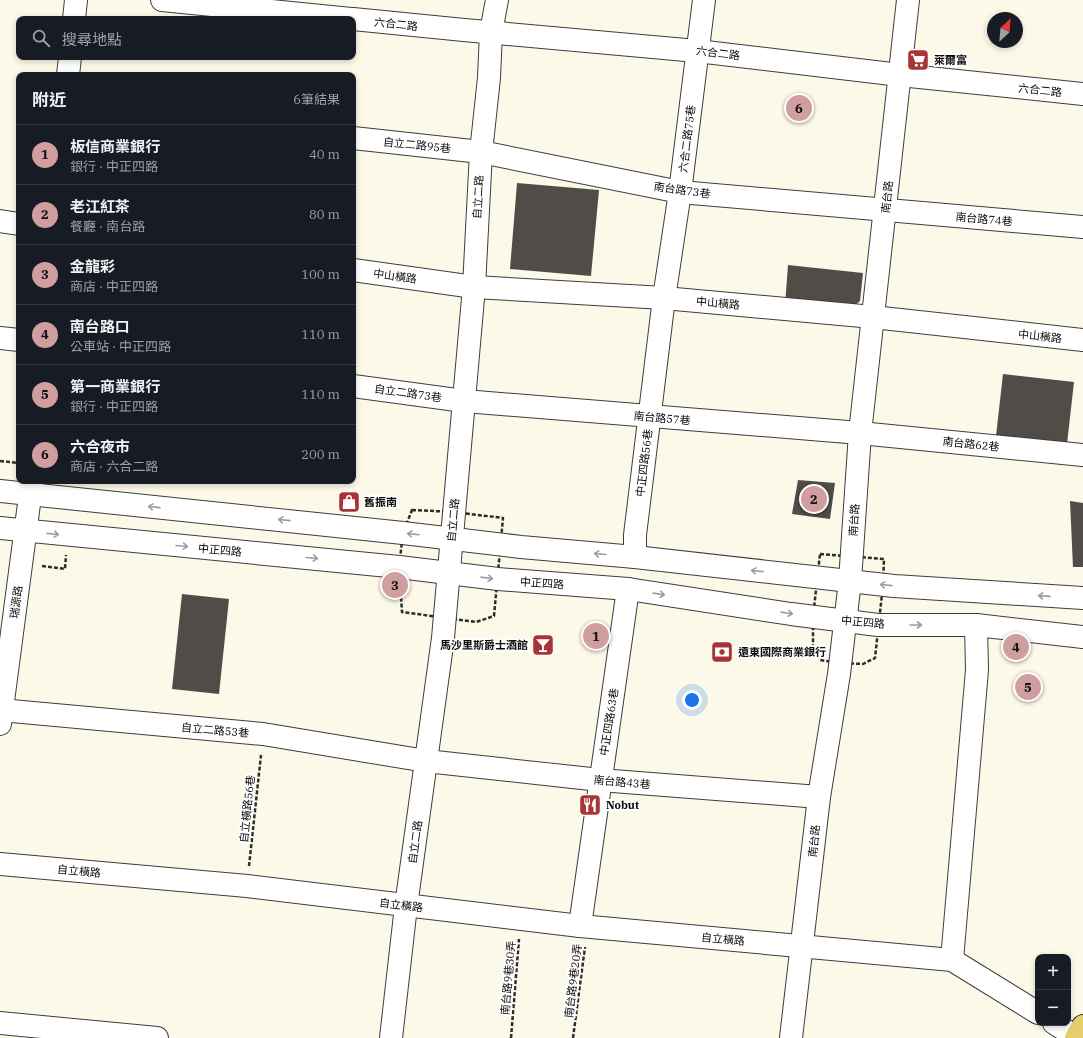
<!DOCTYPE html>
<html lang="zh-TW">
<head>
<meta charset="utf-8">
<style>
	:root { --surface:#171b24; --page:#242831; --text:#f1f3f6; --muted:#9ea1a6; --line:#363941; --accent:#d09e9f }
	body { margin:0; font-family:"IBM Plex Serif","Noto Sans TC",serif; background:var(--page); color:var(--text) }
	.controls { position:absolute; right:12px; bottom:12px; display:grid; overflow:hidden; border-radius:8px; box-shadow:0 2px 6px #0003 }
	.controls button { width:36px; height:36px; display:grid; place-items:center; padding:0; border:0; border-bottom:1px solid var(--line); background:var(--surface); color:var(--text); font:20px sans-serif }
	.compass { position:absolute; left:987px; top:12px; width:36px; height:36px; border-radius:50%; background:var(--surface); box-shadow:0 2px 6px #0003; rotate:26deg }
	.you { position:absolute; left:692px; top:700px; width:14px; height:14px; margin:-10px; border:3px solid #fff; border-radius:50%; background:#1a73e8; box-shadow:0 0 0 6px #1a73e833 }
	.badge { display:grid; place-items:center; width:26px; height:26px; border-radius:50%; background:var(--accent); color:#111; font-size:13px; font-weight:700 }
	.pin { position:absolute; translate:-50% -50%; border:2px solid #fff; box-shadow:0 1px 4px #0006 }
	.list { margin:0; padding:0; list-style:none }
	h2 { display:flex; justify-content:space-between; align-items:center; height:52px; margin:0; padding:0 16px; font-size:17px }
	h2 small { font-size:13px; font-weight:400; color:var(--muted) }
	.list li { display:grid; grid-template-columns:26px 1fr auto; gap:12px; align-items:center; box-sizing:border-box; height:60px; padding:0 16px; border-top:1px solid var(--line) }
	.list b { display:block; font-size:15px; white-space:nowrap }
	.list p { margin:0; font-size:13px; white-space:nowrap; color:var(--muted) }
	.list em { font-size:13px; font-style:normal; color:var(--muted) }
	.icon { flex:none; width:22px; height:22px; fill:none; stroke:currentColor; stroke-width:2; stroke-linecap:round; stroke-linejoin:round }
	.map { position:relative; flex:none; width:1083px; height:1038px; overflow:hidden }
	.search { position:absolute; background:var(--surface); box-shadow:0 2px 6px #0003; left:16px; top:16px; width:340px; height:44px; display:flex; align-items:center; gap:10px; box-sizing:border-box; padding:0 14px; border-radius:8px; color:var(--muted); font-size:15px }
	.panel { position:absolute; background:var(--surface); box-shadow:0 2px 6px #0003; left:16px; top:72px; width:340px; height:412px; border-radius:8px }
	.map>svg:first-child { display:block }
</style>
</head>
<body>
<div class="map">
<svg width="1083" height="1038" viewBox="0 0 1083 1038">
	<rect width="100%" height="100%" fill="#fcf9e9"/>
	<g fill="#514c48">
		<polygon points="517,183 599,190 591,276 510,269"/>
		<polygon points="788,265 863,273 860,301 848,311 785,305"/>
		<polygon points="1003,374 1074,382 1067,444 996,436"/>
		<polygon points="798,480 835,483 830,519 792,514"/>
		<polygon points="1070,501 1083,503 1083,567 1073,567"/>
		<polygon points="182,594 229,599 219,694 172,689"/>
	</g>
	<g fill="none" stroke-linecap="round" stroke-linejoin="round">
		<g stroke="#3d3d3d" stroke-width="24">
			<g id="minor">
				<polyline points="162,0 351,19"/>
				<polyline points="74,19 76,0"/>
				<polyline points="353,19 464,30 697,51 900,75 1083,94"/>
				<polyline points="68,75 70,57"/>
				<polyline points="353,138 481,152 680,192 1083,227"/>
				<polyline points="0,221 19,224"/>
				<polyline points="353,270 474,287 664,298 873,317 1083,340"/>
				<polyline points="0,338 19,340"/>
				<polyline points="353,386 464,401 860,433 1083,455"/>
				<polyline points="0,491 403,533 521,547 635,557 894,586 1083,598"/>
				<polyline points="0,528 399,567 498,579 628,589 791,614 878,625 976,625 1083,637"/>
				<polyline points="635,557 635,535 664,298 680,192 704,0"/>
				<polyline points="0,710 263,734 426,761 600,780 819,797"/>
				<polyline points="0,724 32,481"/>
				<polyline points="0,864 247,886 580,926 952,960 1038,1013"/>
				<polyline points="580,926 628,589"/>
				<polyline points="952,960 977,670 976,625"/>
				<polyline points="0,1023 157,1038"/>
				<polyline points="1054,1023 1076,1037"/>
				<polyline points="391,1038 406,906 443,638 474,287 481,152 489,78 491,32 497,0"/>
				<polyline points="791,1038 819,797 839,674 850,581 860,433 908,0"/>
			</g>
		</g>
		<g stroke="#1b1b1b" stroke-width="24">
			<polyline id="major" points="1076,1038 1083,1026"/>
		</g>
		<g stroke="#2c2c2c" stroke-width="2.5" stroke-dasharray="4 2" stroke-linecap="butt">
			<polyline points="0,461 19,463"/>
			<polygon points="412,510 454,512 503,518 494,616 476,622 402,612 399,567 403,533"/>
			<polygon points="820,554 884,559 883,585 875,658 863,664 840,663 820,660 813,649 813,617"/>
			<polyline points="42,566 65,569 66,555"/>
			<polyline points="249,866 261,755"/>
			<polyline points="511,1038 519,939"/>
			<polyline points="573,1038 585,947"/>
		</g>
		<use href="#minor" stroke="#fff" stroke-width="22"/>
		<use href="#major" stroke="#e6ce6f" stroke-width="22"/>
	</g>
	<defs><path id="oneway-shaft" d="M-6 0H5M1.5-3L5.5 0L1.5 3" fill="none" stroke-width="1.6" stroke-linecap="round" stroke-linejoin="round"/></defs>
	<g stroke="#9d9d9d">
		<use href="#oneway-shaft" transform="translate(154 507) rotate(-174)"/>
		<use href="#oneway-shaft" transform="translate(284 520) rotate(-174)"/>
		<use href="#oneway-shaft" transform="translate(53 534) rotate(6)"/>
		<use href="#oneway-shaft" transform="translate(413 534) rotate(-173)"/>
		<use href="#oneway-shaft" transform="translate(182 546) rotate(5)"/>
		<use href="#oneway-shaft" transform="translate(600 554) rotate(-175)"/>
		<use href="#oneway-shaft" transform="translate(312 558) rotate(5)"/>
		<use href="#oneway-shaft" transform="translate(757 571) rotate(-174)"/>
		<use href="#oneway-shaft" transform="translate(487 578) rotate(8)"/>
		<use href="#oneway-shaft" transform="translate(886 585) rotate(-174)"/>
		<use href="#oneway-shaft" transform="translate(659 594) rotate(8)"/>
		<use href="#oneway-shaft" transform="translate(1044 596) rotate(-176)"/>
		<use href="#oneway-shaft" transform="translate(787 613) rotate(8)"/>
		<use href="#oneway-shaft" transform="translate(916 625)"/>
	</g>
	<defs>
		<g id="supermarket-square" transform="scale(1.15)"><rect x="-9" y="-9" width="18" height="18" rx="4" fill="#a73535" stroke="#fff"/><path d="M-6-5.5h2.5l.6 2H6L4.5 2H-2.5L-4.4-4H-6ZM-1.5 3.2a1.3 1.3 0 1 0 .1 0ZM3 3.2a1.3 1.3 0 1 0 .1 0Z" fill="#fff"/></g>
		<g id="shop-square" transform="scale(1.15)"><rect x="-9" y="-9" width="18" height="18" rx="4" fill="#a73535" stroke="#fff"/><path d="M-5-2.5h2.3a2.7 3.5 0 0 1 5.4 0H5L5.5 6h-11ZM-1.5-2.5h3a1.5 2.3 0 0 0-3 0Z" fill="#fff"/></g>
		<g id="bar-square" transform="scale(1.15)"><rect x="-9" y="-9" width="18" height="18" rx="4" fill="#a73535" stroke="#fff"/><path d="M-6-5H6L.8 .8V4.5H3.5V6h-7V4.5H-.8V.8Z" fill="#fff"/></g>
		<g id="bank-square" transform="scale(1.15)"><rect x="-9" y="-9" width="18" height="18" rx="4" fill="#a73535" stroke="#fff"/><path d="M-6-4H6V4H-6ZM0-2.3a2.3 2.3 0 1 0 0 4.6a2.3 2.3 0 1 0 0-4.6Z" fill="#fff"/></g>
		<g id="restaurant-square" transform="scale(1.15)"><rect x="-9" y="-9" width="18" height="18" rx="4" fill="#a73535" stroke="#fff"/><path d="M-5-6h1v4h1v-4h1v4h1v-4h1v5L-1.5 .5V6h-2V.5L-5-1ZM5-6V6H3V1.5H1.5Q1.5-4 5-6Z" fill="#fff"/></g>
	</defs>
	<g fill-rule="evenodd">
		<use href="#supermarket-square" x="918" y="60"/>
		<use href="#shop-square" x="349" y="502"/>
		<use href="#bar-square" x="543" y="645"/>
		<use href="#bank-square" x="722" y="652"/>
		<use href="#restaurant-square" x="590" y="805"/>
	</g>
	<g text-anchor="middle" stroke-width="4" stroke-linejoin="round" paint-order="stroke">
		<g font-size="11" fill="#0a0a0a" stroke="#fff">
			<text transform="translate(396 24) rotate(6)" y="4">六合二路</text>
			<text transform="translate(718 53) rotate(7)" y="4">六合二路</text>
			<text transform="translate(1040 90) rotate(6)" y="4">六合二路</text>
			<text transform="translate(687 139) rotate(-83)" y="4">六合二路75巷</text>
			<text transform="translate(417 145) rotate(6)" y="4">自立二路95巷</text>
			<text transform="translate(682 190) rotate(8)" y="4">南台路73巷</text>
			<text transform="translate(478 197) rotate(-87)" y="4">自立二路</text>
			<text transform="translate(887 197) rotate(-84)" y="4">南台路</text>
			<text transform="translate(984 219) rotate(5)" y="4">南台路74巷</text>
			<text transform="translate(395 276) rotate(8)" y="4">中山橫路</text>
			<text transform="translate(718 303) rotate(5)" y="4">中山橫路</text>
			<text transform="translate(1040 336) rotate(6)" y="4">中山橫路</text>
			<text transform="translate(408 393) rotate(8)" y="4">自立二路73巷</text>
			<text transform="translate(662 418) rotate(5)" y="4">南台路57巷</text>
			<text transform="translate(971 444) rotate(6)" y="4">南台路62巷</text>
			<text transform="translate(644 463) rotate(-83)" y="4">中正四路56巷</text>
			<text transform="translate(453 520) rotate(-85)" y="4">自立二路</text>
			<text transform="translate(854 520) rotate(-86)" y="4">南台路</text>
			<text transform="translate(220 550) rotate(5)" y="4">中正四路</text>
			<text transform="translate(542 583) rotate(4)" y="4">中正四路</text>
			<text transform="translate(16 602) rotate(-82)" y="4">瑞源路</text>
			<text transform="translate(863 622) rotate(5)" y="4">中正四路</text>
			<text transform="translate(609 722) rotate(-81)" y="4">中正四路63巷</text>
			<text transform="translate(215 730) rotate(5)" y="4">自立二路53巷</text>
			<text transform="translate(622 782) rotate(5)" y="4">南台路43巷</text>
			<text transform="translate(247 809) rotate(-84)" y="4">自立橫路56巷</text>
			<text transform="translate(814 841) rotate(-84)" y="4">南台路</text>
			<text transform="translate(415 842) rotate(-82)" y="4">自立二路</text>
			<text transform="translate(79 871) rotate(5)" y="4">自立橫路</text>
			<text transform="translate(401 905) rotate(7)" y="4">自立橫路</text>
			<text transform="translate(723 939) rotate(5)" y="4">自立橫路</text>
			<text transform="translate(508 978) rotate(-85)" y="4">南台路9巷30弄</text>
			<text transform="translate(573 981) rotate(-83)" y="4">南台路9巷20弄</text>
		</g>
		<g font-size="11" font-weight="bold" fill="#0a0a0a" stroke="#fff" text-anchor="start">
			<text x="934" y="64">萊爾富</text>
			<text x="364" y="506">舊振南</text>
			<text x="528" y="649" text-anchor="end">馬沙里斯爵士酒館</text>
			<text x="738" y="656">遠東國際商業銀行</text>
			<text x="606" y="809">Nobut</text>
		</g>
	</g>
</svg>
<div class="controls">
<button>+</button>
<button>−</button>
</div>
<svg class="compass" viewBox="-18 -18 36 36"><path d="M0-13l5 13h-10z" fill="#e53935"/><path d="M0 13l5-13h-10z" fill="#9ea1a6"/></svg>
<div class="you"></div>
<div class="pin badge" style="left:596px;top:636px">1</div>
<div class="pin badge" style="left:814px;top:499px">2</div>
<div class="pin badge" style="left:395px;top:585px">3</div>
<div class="pin badge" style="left:1016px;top:647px">4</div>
<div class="pin badge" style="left:1028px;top:687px">5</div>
<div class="pin badge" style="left:799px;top:108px">6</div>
<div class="search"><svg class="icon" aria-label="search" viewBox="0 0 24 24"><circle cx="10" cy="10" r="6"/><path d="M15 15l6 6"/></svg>搜尋地點</div>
<section class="panel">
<h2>附近<small>6筆結果</small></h2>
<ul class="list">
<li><span class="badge">1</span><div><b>板信商業銀行</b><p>銀行 · 中正四路</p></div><em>40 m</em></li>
<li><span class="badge">2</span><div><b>老江紅茶</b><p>餐廳 · 南台路</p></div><em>80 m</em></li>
<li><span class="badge">3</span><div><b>金龍彩</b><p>商店 · 中正四路</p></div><em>100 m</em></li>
<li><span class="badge">4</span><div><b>南台路口</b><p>公車站 · 中正四路</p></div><em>110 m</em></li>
<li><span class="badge">5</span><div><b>第一商業銀行</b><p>銀行 · 中正四路</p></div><em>110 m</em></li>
<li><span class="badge">6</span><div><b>六合夜市</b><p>商店 · 六合二路</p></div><em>200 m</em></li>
</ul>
</section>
</div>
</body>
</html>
